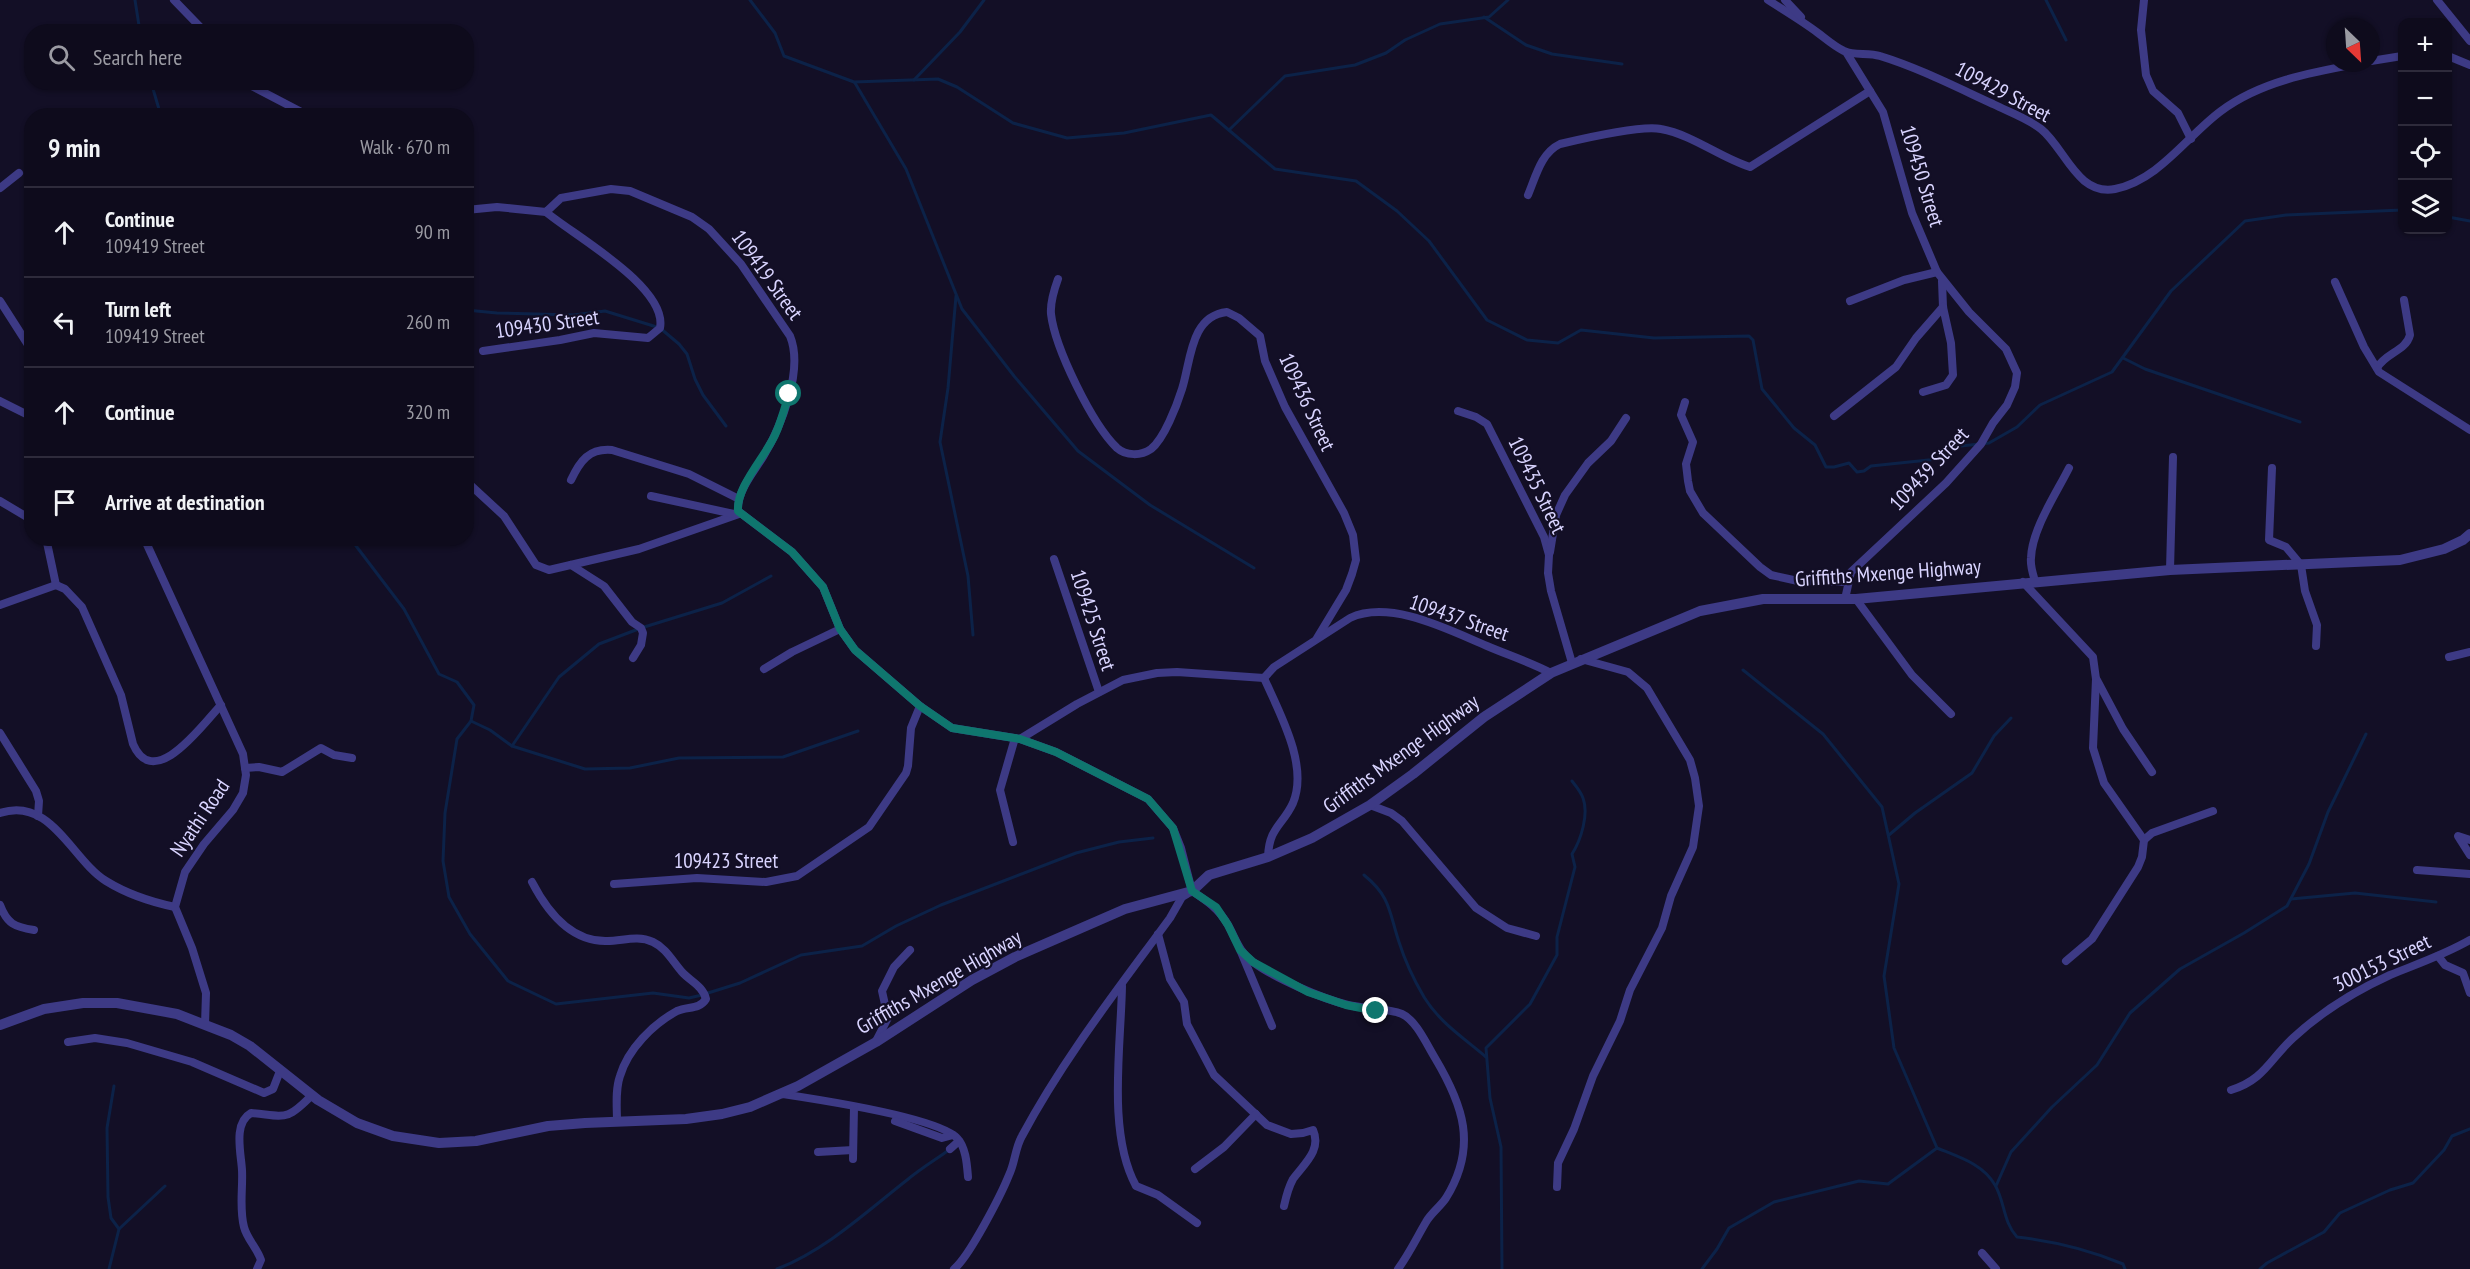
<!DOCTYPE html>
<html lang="en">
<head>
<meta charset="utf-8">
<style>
	:root { --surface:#0e0b1c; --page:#1c1929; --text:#f1f3f6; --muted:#9b9ba3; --line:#2e2b3b }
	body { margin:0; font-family:"PT Sans Narrow",sans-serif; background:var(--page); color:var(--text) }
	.controls { position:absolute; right:18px; top:18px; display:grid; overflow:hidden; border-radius:12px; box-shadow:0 2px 4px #0004 }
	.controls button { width:54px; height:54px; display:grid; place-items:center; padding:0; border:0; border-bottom:2px solid var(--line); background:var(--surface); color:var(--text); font:30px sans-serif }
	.compass { position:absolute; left:2326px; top:18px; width:54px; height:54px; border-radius:50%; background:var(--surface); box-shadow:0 2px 4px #0004; rotate:155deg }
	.stop { position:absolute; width:18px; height:18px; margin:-14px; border:4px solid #0f766e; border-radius:50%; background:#fff }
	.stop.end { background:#0f766e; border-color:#fff; box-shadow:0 2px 6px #0008 }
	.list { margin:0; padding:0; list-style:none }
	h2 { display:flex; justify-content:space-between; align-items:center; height:78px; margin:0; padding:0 24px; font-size:26px }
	h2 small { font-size:20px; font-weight:400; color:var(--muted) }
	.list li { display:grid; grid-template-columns:39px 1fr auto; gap:18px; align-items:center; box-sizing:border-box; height:90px; padding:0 24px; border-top:2px solid var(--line) }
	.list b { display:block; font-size:22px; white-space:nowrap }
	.list p { margin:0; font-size:20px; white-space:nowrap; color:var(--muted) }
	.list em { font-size:20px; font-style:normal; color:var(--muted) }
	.icon { flex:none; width:33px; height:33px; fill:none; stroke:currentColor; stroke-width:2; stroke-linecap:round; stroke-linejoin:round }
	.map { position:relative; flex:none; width:2470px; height:1269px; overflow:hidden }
	.search { position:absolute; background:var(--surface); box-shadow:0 2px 4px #0004; left:24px; top:24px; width:450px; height:66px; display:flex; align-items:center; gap:15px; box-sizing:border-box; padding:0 21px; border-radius:24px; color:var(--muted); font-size:22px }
	.panel { position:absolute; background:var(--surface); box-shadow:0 2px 4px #0004; left:24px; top:108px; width:450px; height:438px; border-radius:24px }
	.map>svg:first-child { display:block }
</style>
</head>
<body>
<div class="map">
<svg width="2470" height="1269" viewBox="0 0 2470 1269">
	<rect width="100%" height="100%" fill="#130f26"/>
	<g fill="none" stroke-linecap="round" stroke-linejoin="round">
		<g stroke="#0c2248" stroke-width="3">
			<polyline points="135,0 140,32"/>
			<polyline points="750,0 775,33 784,56 854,82 938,79 957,87 1013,123 1067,138 1124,133 1211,115 1275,169 1356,181 1397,211 1429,241 1487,320 1527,340 1558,343 1581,330 1654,338 1749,336 1753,340 1762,389 1794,428 1815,445 1826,467 1834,467 1849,463 1857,472 1864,471 1871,466 1938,459 1961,446 1989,443 2017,427 2040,405 2112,372 2171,291 2245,221 2286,215 2402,210"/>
			<polyline points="2046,0 2066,40"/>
			<polyline points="1484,17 1526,45 1552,54 1622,64"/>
			<polyline points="914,80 960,32 984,0"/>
			<polyline points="151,82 161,116"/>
			<polyline points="855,83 906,169 962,309 1014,376 1078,451 1150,505 1254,568"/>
			<polyline points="1229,130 1285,76 1355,65 1386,53 1405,40 1440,24 1489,17 1508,0"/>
			<polyline points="2448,217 2470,221"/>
			<polyline points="956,296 948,388 940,442 968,576 973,635"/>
			<polyline points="466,310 497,313 574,315 605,311 660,328 679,344 687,354 695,379 703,395 726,426"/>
			<polyline points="2123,358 2145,369 2300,422"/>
			<polyline points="350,538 404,609 439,674 457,682 474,705 471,721 457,739 445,813 443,861 449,897 470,934 508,981 556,1004 653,993 689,998 702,995"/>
			<polyline points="1743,670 1823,734 1882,807 1899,884 1884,976 1894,1048 1937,1148"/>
			<polyline points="471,721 490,730 512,746 585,769 630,768 679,758 783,757 858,731"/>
			<polyline points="512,746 559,677 599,644 641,628 722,603 771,576"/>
			<polyline points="1889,835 1915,813 1972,773 1994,736 2011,718"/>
			<path d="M1364 875C1391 897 1389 912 1399 942 1405 961 1414 980 1424 997 1440 1023 1464 1038 1486 1057"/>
			<polyline points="2291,899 2355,893 2436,902"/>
			<polyline points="708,993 740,983 801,955 862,946 896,926 941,905 1076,853 1119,842 1153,838"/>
			<polyline points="114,1086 107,1128 108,1197 111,1218 119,1229"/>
			<polyline points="1996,1186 2011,1152 2052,1107 2097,1065 2130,1013 2180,969 2244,933 2287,906 2309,864 2328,812 2366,734"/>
			<polyline points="109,1269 119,1229 165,1186"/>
			<path d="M777 1269C826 1250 866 1212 907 1180 920 1169 935 1160 949 1150"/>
			<path d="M1502 1269 1501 1147 1490 1098 1486 1048 1530 1004 1557 955V937L1575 867 1572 854C1581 840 1589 814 1583 798 1581 792 1576 786 1572 781"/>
			<path d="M1702 1269 1717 1249 1729 1228 1774 1202 1859 1181 1888 1184 1937 1148C1959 1157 1983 1164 1995 1185 2005 1202 2003 1222 2017 1237 2052 1241 2090 1250 2123 1264L2125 1269"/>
			<polyline points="2260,1269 2267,1263 2324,1232 2340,1213 2390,1190 2413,1183 2444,1150 2452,1136 2470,1129"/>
		</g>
		<g stroke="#3d3a85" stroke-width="8">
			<polyline points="174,0 205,32"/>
			<path d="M1768 0C1785 11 1802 21 1818 33 1826 39 1835 47 1844 51 1854 56 1869 52 1880 56 1919 68 1956 87 1993 104 2009 112 2027 118 2041 129 2065 148 2077 196 2115 189 2159 180 2187 136 2221 111 2261 81 2313 72 2362 63"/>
			<polyline points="1785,0 1801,17"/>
			<polyline points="2144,0 2141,30 2146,75 2153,91 2178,113 2191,139"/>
			<polyline points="2437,0 2470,41"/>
			<polyline points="2448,56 2470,65"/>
			<polyline points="2371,61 2402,56"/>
			<polyline points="244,82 309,116"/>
			<polyline points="0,188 19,173"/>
			<path d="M1528 195C1536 176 1541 153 1560 144 1581 139 1642 125 1661 129 1693 135 1719 157 1750 167L1870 91"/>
			<path d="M466 210 497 207 546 212 561 198 611 189 630 191 692 217 709 229 741 264 790 336C804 370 781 427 763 457 753 473 737 491 738 511L792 552 823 587 840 629 855 650 920 706 952 728 1020 739 1077 704 1123 680 1157 673 1177 672 1264 678 1274 667 1350 618C1390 599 1449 630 1487 646 1508 655 1530 662 1551 673"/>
			<path d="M1058 279C1054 290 1050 302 1051 314 1055 348 1092 424 1117 448 1126 456 1141 456 1151 449 1164 439 1177 405 1182 389 1191 361 1190 316 1227 312L1239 318 1260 336 1265 361 1285 407 1344 513 1353 535 1356 560 1352 574 1346 590 1317 638"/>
			<polyline points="2335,282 2364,347 2379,372 2470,430"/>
			<polyline points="0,301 32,351"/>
			<polyline points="1850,301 1904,280 1937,272"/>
			<path d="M483 351 560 340 594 333 648 338 660 328C668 287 573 235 546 212"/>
			<path d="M2377 368C2385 353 2406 351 2410 335L2404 300"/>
			<polyline points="1923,392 1946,385 1953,375 1951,343 1943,307 1942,281"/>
			<polyline points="0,401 32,417"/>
			<polyline points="1685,402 1681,415 1693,442 1686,464 1688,481 1690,491 1703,513 1760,567 1771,575 1798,581 1847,582"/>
			<polyline points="1458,411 1476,417 1487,424 1544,537 1549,555 1548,573 1551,591 1572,663"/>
			<polyline points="1834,416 1896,367 1916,338 1943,307"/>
			<polyline points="2272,468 2269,540 2286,547 2301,565 2305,591 2317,625 2316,646"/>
			<path d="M571 480C580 461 589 448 612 450L689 474 739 499"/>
			<polyline points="466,481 504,516 536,565 549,570 639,549 739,514"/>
			<polyline points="651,496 734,514"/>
			<polyline points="0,501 32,520"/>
			<polyline points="46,538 56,585"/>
			<polyline points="144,538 243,754 246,775 243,793 233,810 204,844 185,872 175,907 192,948 206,993 205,1025"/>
			<polyline points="1550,552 1556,515 1565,495 1588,463 1611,441 1626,418"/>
			<polyline points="1054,559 1099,692"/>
			<polyline points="571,565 604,586 632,622 641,628 643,633 641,645 633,658"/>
			<polyline points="2170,570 2173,457"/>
			<path d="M2035 581C2033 574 2030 566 2031 558 2032 529 2056 494 2069 468"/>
			<polyline points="2023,582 2093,657 2096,679 2093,748 2104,783 2144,840 2142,857 2138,867 2092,939 2066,961"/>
			<path d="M56 585 65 589 82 607 121 695 133 744C154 793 203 724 221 705"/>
			<polyline points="1845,599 1851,572 1946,483 1981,444 1993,423 2007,405 2015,387 2017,373 2006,349 1969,312 1937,272 1912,213 1883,112 1846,52"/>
			<polyline points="1856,599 1912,675 1951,714"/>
			<polyline points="0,605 56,585"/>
			<polyline points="2449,657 2470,652"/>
			<polyline points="764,669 792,652 840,629"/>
			<path d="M1264 678C1279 712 1309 765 1293 803 1283 825 1269 827 1268 857"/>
			<polyline points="2097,680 2123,729 2152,772"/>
			<polyline points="0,733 36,791 39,801 38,816"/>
			<path d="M1020 739 1056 752 1148 799 1173 828 1181 848 1192 891C1207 901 1219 909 1228 925 1236 939 1239 952 1253 962 1274 978 1323 999 1348 1005 1364 1009 1388 1008 1402 1014 1416 1020 1427 1045 1435 1058 1463 1105 1478 1146 1446 1198 1440 1207 1431 1213 1426 1222 1416 1239 1409 1254 1398 1269"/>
			<polyline points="245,768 259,767 282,772 321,748 334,755 352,758"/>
			<polyline points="1370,805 1391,813 1402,821 1476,908 1507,928 1536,936"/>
			<path d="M0 813C51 796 72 860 106 881 127 894 151 902 175 907"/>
			<polyline points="2144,840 2152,833 2213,811"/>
			<polyline points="2470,840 2458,836 2470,855"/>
			<polyline points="1013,842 1000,790 1015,738"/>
			<polyline points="2417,870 2470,874"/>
			<path d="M532 882C547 911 570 942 607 941 623 941 637 935 653 942 666 948 673 962 682 972 690 981 703 986 706 999 699 1010 688 1006 677 1011 653 1024 628 1049 620 1076 615 1090 617 1107 617 1122"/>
			<polyline points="614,884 697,878 766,882 797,876 869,827 906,773 908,766 911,728 920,706"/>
			<path d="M0 905C7 924 15 927 34 930"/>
			<path d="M1158 934 1170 979 1184 1002 1187 1024 1214 1075 1267 1125 1291 1134 1303 1133 1313 1130C1322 1150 1304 1164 1293 1179 1288 1188 1286 1197 1284 1206"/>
			<polyline points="1241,952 1272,1026"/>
			<polyline points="2438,956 2445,965 2463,973 2470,993"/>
			<path d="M1122 986C1121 1046 1107 1133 1136 1186L1158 1195 1197 1223"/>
			<polyline points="876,1041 888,1018 882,991 894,967 910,950"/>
			<polyline points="68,1042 95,1038 127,1043 192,1062 264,1093 273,1089 280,1071"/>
			<path d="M2231 1090C2264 1080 2270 1059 2293 1038 2321 1012 2355 991 2390 975 2417 964 2444 955 2470 940"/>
			<path d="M782 1094C815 1099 937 1117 957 1138 966 1147 967 1165 968 1177"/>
			<polyline points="895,1121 942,1138 953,1135"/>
			<polyline points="950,1149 959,1141"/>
			<polyline points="818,1152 853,1150"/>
			<polyline points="853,1159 854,1107"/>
			<polyline points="1195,1169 1224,1147 1256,1114"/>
			<polyline points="1557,1187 1558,1163 1574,1129 1593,1076 1620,1021 1630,990 1662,928 1671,896 1693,847 1699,806 1695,778 1690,760 1647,688 1628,672 1581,659"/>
			<polyline points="1982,1253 1996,1269"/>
			<path d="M257 1269 261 1260C257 1248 247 1239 244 1227 239 1208 243 1189 242 1170 241 1153 233 1123 251 1113 285 1116 286 1122 312 1095"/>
			<path d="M954 1269C969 1257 1001 1195 1009 1175 1015 1163 1015 1148 1022 1136 1063 1059 1118 989 1170 918L1182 897 1187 894"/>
		</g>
		<polyline stroke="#3d3a85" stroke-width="10" points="0,1025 44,1009 83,1003 117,1003 177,1014 231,1035 250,1046 318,1100 357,1123 393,1136 439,1143 476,1141 548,1126 585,1123 686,1119 722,1114 750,1107 798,1086 876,1042 972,980 1015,957 1125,909 1192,891 1209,875 1268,857 1312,838 1370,805 1413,774 1484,717 1551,673 1700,611 1763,599 1856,599 2170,570 2400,560 2444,549 2463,540 2470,534"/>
	</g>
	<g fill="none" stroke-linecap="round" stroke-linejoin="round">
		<path stroke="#0f766e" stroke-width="8" d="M789 394C785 407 781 422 775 435 765 457 736 487 738 511L792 552 823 587 840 629 855 650 920 706 952 728 1020 739 1056 752 1148 799 1173 828 1192 891 1216 907 1228 925 1240 950 1253 962 1308 992 1346 1005 1376 1011"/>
	</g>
	<g text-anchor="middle" stroke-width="4.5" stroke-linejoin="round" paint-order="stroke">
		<g font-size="21" fill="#d9d4ff" stroke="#130f26">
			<text transform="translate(2003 92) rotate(28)" y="7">109429 Street</text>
			<text transform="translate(1922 176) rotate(73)" y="7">109450 Street</text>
			<text transform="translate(767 275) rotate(54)" y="7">109419 Street</text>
			<text transform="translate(547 324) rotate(-8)" y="7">109430 Street</text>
			<text transform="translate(1307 402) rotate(65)" y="7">109436 Street</text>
			<text transform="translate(1929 469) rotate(-47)" y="7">109439 Street</text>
			<text transform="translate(1537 485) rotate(64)" y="7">109435 Street</text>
			<text transform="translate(1888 573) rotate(-4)" y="7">Griffiths Mxenge Highway</text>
			<text transform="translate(1459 618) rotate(19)" y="7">109437 Street</text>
			<text transform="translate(1093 620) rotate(72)" y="7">109425 Street</text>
			<text transform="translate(1401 754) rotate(-36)" y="7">Griffiths Mxenge Highway</text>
			<text transform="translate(200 818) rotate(-56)" y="7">Nyathi Road</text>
			<text x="726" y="868">109423 Street</text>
			<text transform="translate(2382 963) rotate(-26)" y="7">300153 Street</text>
			<text transform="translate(939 982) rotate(-30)" y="7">Griffiths Mxenge Highway</text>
		</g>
	</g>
</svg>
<div class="controls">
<button>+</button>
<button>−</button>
<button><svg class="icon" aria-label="locate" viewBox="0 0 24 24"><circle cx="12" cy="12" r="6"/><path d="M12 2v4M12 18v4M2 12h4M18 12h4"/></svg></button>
<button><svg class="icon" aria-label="layers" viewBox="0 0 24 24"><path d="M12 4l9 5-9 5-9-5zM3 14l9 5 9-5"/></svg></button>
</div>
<svg class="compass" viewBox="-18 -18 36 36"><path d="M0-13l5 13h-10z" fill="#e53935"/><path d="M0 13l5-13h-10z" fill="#9b9ba3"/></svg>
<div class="stop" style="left:789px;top:394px"></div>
<div class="stop end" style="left:1376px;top:1011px"></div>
<div class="search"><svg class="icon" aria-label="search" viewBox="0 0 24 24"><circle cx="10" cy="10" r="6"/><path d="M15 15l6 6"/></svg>Search here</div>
<section class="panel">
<h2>9 min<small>Walk · 670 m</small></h2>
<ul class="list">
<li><svg class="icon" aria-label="ahead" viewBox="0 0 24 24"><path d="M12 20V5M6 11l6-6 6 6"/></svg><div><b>Continue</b><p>109419 Street</p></div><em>90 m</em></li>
<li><svg class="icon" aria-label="left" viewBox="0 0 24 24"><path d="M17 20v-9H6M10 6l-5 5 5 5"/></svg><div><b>Turn left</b><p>109419 Street</p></div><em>260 m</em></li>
<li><svg class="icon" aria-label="ahead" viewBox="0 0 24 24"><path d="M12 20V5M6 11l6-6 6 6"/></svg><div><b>Continue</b></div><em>320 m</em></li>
<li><svg class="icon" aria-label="arrive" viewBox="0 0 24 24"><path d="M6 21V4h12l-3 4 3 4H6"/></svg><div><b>Arrive at destination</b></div></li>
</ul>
</section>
</div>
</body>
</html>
